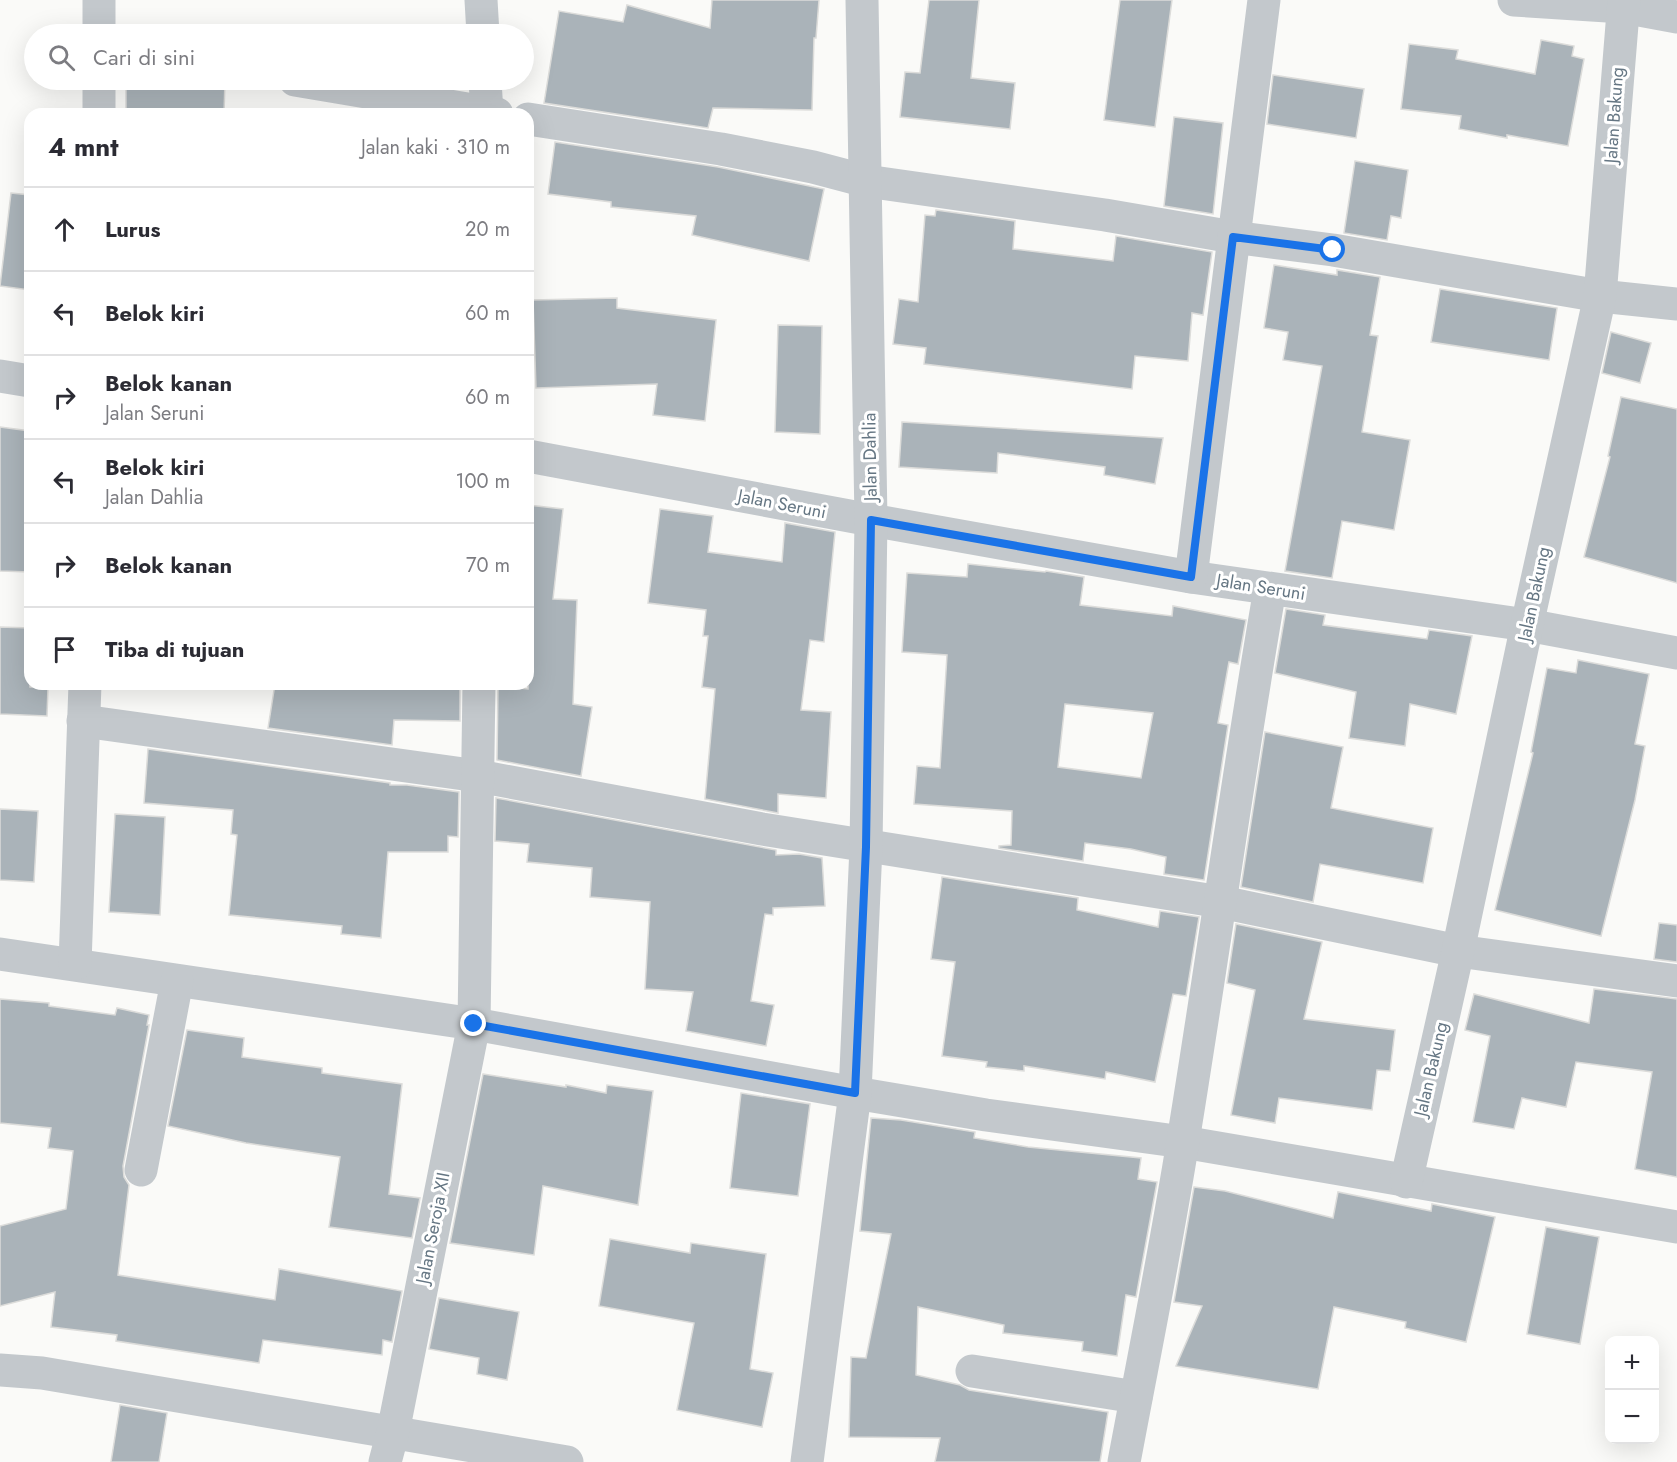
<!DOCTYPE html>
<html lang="id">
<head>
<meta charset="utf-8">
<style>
	:root { --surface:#fff; --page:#f2f2f3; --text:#2b2b33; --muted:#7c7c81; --line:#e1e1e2 }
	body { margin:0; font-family:Jost,sans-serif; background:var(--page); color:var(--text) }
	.controls { position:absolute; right:18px; bottom:18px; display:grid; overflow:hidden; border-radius:12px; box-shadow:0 6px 24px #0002 }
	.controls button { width:54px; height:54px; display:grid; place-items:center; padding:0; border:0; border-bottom:2px solid var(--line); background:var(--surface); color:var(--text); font:30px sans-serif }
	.stop { position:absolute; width:18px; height:18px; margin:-14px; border:4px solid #1a73e8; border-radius:50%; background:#fff }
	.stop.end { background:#1a73e8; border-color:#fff; box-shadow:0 2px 6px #0008 }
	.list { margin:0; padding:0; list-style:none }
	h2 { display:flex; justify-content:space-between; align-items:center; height:78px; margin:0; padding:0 24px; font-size:26px }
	h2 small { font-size:20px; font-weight:400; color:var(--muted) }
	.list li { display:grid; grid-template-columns:39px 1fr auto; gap:18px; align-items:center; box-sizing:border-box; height:84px; padding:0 24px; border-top:2px solid var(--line) }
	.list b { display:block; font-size:22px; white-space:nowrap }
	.list p { margin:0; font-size:20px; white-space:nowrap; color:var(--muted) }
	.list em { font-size:20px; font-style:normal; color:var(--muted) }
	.icon { flex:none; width:33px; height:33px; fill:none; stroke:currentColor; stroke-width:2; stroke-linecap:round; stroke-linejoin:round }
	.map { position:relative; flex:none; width:1677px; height:1462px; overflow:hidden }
	.search { position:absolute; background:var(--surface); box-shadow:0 6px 24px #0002; left:24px; top:24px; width:510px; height:66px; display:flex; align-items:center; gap:15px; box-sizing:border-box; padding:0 21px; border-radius:33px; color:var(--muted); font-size:22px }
	.panel { position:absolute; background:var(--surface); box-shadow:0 6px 24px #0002; left:24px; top:108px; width:510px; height:582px; border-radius:18px }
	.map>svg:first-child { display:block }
</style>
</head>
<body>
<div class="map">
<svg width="1677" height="1462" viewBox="0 0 1677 1462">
	<rect width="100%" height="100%" fill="#fafaf8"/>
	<g fill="#aab3b9" stroke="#dcdcda" stroke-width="1.5" fill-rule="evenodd">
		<polygon points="712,0 819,0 816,38 814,38 812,110 713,108 708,128 544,103 559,11 623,22 627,5 710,28"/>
		<polygon points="929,0 979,0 971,78 1015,83 1010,129 900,117 905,72 920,73"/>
		<polygon points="1120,0 1172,0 1155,127 1104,120"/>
		<polygon points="1541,40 1574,46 1572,56 1584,59 1568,146 1507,135 1507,138 1459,129 1461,116 1401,109 1409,44 1458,50 1456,59 1535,74"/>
		<polygon points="1273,75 1364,89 1356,138 1267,124"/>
		<polygon points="126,80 225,80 224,114 126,114"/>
		<polygon points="1174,117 1223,123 1213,214 1164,206"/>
		<polygon points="555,142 718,167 824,189 809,261 692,235 696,216 611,207 611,202 548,194"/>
		<polygon points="1355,161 1408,170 1401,218 1391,216 1387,240 1344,233"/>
		<polygon points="11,193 30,195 30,290 0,286"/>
		<polygon points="936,210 1015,221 1013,249 1113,261 1116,236 1212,252 1203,315 1192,313 1188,361 1135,356 1132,389 924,364 926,348 893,344 899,299 918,302 925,215 935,216"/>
		<polygon points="1274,265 1337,275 1337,270 1380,277 1370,335 1378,336 1362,432 1410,440 1394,530 1342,521 1332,578 1285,571 1322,366 1283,360 1288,332 1264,328"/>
		<polygon points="1440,289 1557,308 1549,360 1431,342"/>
		<polygon points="617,298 617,308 716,320 705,421 653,415 657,384 536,388 533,300"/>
		<polygon points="778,325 822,326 820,434 775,432"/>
		<polygon points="1611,332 1651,343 1640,383 1602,373"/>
		<polygon points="1621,397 1677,409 1677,583 1584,557 1610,457 1608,456"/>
		<polygon points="902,422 968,426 1163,438 1155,484 1104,475 1105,467 998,453 997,473 899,467"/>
		<polygon points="0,427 30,431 30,572 0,571"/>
		<polygon points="528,505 563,509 553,599 577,600 573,704 592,707 581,776 497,760 498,686 528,689"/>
		<polygon points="660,509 713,516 708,552 782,562 785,523 835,532 824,642 810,640 801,710 831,712 826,798 778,794 778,813 705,799 715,689 702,687 708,636 703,636 706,610 648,603"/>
		<path d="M968 564 1045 572 1046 571 1084 577 1080 605 1172 616 1173 606 1246 620 1238 664 1229 662 1218 723 1228 725 1204 880 1164 874 1166 857 1131 849 1085 843 1083 861 999 848V846L1011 845 1012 811 914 804 917 766 940 768 947 655 902 652 907 573 967 577ZM1065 704 1153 713 1141 778 1058 767Z"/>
		<polygon points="1286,609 1325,615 1323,625 1427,639 1429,630 1472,636 1456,714 1410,704 1405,746 1349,738 1356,692 1275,673"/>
		<polygon points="0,627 30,628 30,687 48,687 47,716 0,714"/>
		<polygon points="1578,660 1649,674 1635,744 1645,746 1635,800 1601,936 1495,910 1533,753 1531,752 1547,668 1576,673"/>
		<polygon points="275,684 460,684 460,721 394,720 392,745 268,728"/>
		<polygon points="1265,732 1343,747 1331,808 1433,828 1423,883 1320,864 1313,902 1241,887"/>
		<polygon points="148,749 390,783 390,785 407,785 459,792 458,837 448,836 448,852 388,852 381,938 341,934 342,926 229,915 237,835 231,834 233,810 144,803"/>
		<polygon points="496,798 776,850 776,855 799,854 822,858 825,906 773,908 773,915 765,914 751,1001 774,1005 766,1046 686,1031 693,992 645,989 650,902 590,897 592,868 527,862 529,844 495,841"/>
		<polygon points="0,809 38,811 34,882 0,880"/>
		<polygon points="115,814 165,817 160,915 109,912"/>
		<polygon points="942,877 1078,898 1077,910 1158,927 1160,911 1199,917 1186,996 1173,994 1155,1082 1106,1072 1105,1079 1024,1066 1024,1071 986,1067 987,1062 942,1056 955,962 931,959"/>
		<polygon points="1659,923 1677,925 1677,962 1654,959"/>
		<polygon points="1236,924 1322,942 1304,1019 1395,1030 1390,1071 1377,1070 1372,1110 1279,1098 1275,1123 1231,1115 1255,990 1227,983"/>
		<polygon points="1594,989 1677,999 1677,1177 1635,1169 1652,1072 1576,1062 1566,1107 1522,1098 1514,1129 1473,1122 1490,1036 1465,1030 1474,994 1589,1023"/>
		<polygon points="0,999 49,1003 49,1006 115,1015 117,1008 149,1015 147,1025 149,1025 123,1166 124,1177 129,1185 118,1275 275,1300 279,1269 402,1291 392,1342 383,1340 382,1355 263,1340 259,1363 116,1341 117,1335 51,1327 55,1292 0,1306 0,1226 66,1209 73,1151 48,1148 51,1128 0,1123"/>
		<polygon points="187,1030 244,1038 242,1057 322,1068 322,1073 402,1084 389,1194 420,1198 412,1238 329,1227 340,1157 246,1143 168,1126"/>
		<polygon points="483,1074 566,1087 566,1085 606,1093 607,1085 653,1091 638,1205 543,1186 534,1255 450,1243"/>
		<polygon points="741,1093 810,1104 798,1196 730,1188"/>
		<polygon points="871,1118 901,1120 975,1132 974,1138 1028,1147 1141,1158 1138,1179 1157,1182 1136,1297 1126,1295 1117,1356 1082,1351 1083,1342 1003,1333 1004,1325 918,1307 916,1375 960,1385 969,1390 1108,1412 1100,1462 935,1462 940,1438 849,1437 851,1357 866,1358 891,1234 860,1231"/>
		<polygon points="1194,1187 1225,1191 1333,1218 1338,1192 1431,1211 1432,1204 1495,1217 1466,1342 1405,1328 1406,1322 1334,1307 1318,1389 1176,1366 1202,1306 1174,1302"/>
		<polygon points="1546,1227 1599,1237 1580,1344 1527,1334"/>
		<polygon points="610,1239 690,1253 691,1243 766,1254 750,1369 773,1373 762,1427 677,1410 694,1323 599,1306"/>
		<polygon points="439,1298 519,1312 507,1380 477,1374 479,1358 429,1349"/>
		<polygon points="120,1405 167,1413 159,1462 111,1462"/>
	</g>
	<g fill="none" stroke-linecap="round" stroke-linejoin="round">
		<g stroke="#c3c8cc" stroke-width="33">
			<polyline points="99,0 99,34"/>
			<polyline points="481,0 483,34"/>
			<polyline points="1514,0 1623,7 1677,17"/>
			<polyline points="295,80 497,114"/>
			<polyline points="485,80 487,114"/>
			<polyline points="99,114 99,80"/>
			<polyline points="528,119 721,149 813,167 866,181 1105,215 1233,237 1333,250 1600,296 1677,304"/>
			<polyline points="0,376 30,381"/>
			<polyline points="528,456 871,520 1191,577 1527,625 1677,653"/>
			<polyline points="1191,577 1264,0"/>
			<polyline points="83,721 478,776 762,829 1221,902 1458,951 1677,981"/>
			<polyline points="0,954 474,1024 855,1093 986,1115 1183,1142 1677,1227"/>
			<polyline points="75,964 85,684"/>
			<polyline points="141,1170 177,981"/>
			<polyline points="1406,1182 1458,951 1527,625 1600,296 1624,0"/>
			<polyline points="0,1370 42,1373 567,1462"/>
			<polyline points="972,1371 1136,1397"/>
			<polyline points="385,1462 393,1432 474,1024 479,684"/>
			<polyline points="807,1462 855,1093 866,847 871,520 862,0"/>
			<path d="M1124 1462C1144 1355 1166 1248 1183 1141 1213 957 1238 773 1270 589"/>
		</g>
	</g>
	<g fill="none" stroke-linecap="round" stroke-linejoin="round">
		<polyline stroke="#1a73e8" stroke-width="8" points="474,1024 855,1093 866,847 871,520 1191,577 1233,237 1333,250"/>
	</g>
	<g text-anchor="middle" stroke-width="6" stroke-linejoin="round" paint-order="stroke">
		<g font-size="18" fill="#657683" stroke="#fff">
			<text transform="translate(1614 115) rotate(-86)" y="6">Jalan Bakung</text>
			<text transform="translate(870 457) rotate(-91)" y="6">Jalan Dahlia</text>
			<text transform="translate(782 504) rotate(11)" y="6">Jalan Seruni</text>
			<text transform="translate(1261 587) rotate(9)" y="6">Jalan Seruni</text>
			<text transform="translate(1534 594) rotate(-78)" y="6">Jalan Bakung</text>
			<text transform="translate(1431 1069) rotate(-77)" y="6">Jalan Bakung</text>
			<text transform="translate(433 1228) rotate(-79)" y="6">Jalan Seroja XII</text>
		</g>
	</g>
</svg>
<div class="controls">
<button>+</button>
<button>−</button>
</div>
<div class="stop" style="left:1333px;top:250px"></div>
<div class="stop end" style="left:474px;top:1024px"></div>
<div class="search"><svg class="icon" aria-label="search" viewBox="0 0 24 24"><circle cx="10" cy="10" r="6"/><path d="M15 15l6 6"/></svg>Cari di sini</div>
<section class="panel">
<h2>4 mnt<small>Jalan kaki · 310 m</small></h2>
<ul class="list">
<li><svg class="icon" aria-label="ahead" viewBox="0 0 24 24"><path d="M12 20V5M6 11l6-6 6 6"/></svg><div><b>Lurus</b></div><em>20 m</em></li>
<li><svg class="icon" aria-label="left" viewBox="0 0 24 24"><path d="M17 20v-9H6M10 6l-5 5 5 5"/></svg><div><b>Belok kiri</b></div><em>60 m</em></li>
<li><svg class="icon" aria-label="right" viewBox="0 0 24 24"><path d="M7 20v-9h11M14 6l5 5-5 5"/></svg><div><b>Belok kanan</b><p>Jalan Seruni</p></div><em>60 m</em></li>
<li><svg class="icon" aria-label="left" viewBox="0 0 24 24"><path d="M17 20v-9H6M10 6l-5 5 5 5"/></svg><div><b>Belok kiri</b><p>Jalan Dahlia</p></div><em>100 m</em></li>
<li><svg class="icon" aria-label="right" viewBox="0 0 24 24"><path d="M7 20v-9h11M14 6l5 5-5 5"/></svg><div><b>Belok kanan</b></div><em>70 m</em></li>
<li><svg class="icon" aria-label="arrive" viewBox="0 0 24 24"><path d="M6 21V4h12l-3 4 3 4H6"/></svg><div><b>Tiba di tujuan</b></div></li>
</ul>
</section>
</div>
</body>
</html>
